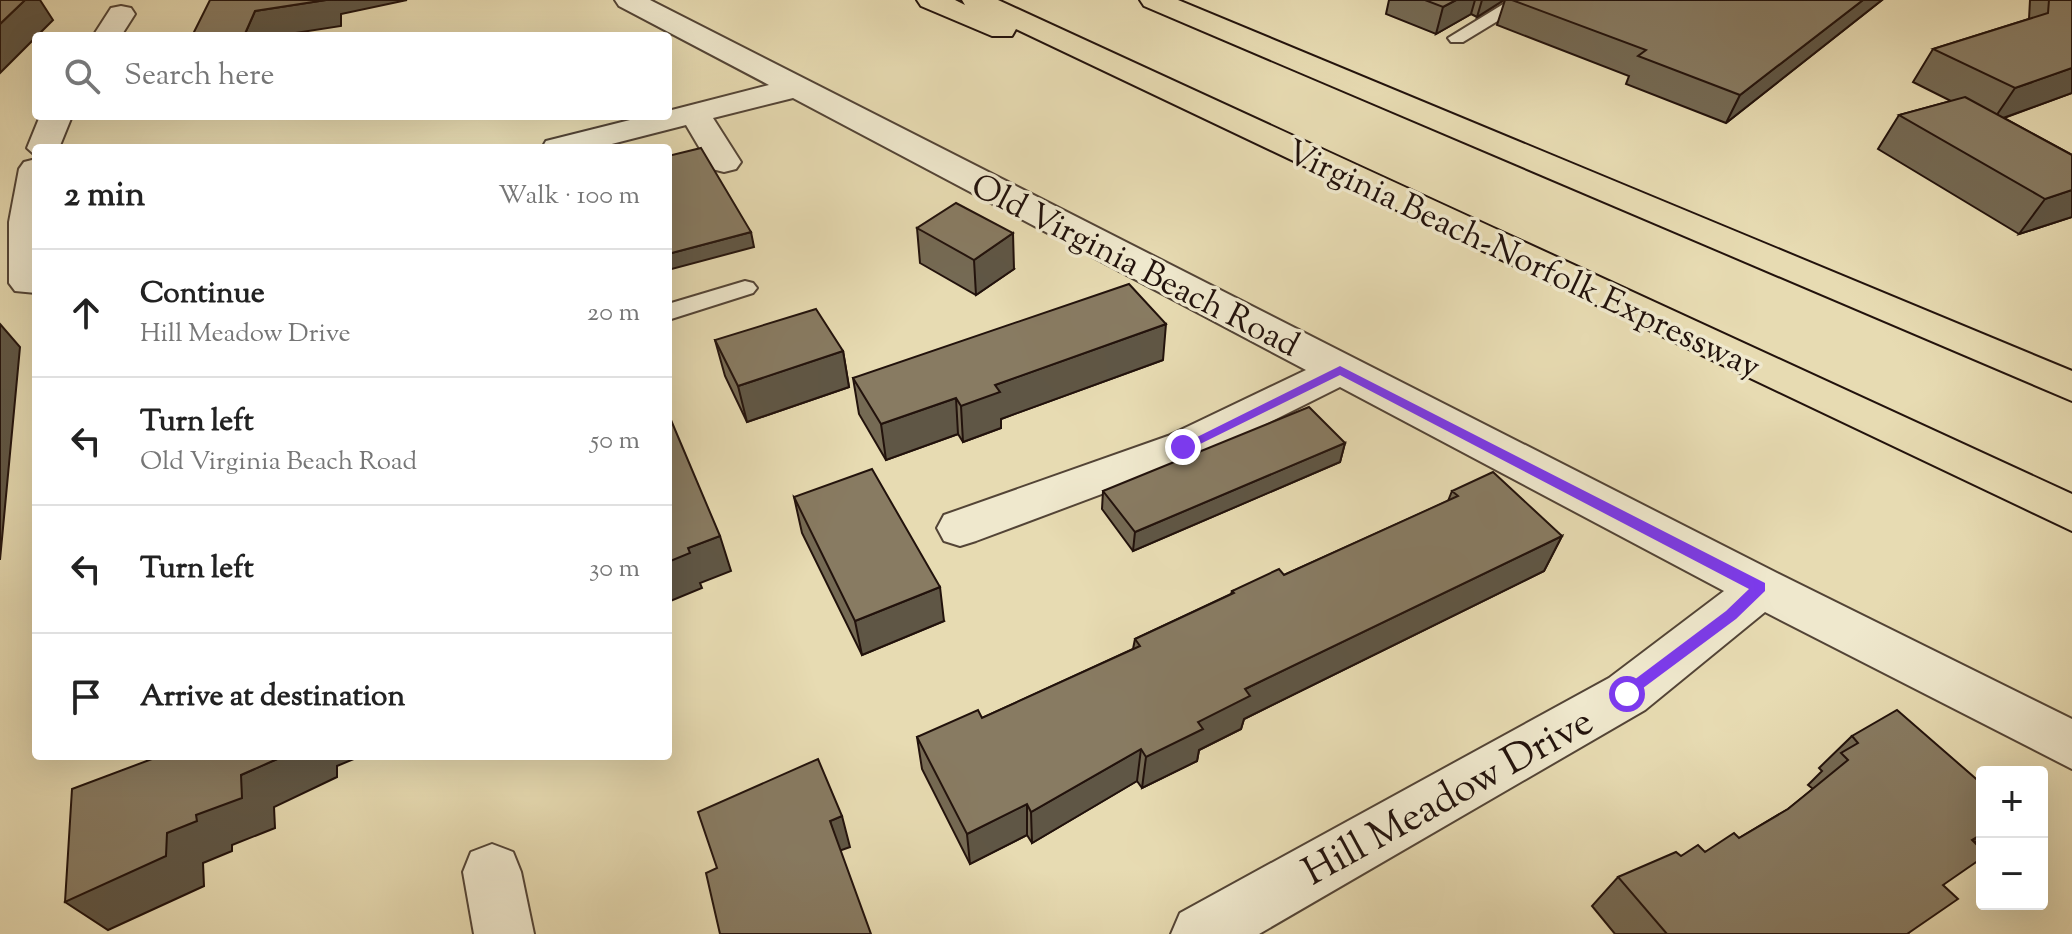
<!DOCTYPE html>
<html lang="en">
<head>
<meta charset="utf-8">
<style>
	:root { --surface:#fff; --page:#f6f6f6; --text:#222; --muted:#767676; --line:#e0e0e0 }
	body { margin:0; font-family:"Sorts Mill Goudy",serif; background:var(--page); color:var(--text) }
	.controls { position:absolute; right:24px; bottom:24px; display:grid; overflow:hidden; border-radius:8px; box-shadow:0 8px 32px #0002 }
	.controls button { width:72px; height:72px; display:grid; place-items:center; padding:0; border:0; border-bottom:2px solid var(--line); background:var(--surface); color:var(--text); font:40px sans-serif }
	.stop { position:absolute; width:24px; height:24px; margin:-18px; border:6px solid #7c3aed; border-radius:50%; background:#fff }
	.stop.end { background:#7c3aed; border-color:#fff; box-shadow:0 2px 8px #0008 }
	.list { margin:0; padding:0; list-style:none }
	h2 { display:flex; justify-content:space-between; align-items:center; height:104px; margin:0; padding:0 32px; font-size:34px }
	h2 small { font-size:26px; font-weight:400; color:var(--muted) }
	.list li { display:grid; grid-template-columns:52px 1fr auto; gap:24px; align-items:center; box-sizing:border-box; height:128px; padding:0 32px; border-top:2px solid var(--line) }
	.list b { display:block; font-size:30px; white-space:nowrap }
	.list p { margin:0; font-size:26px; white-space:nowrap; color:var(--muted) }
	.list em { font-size:26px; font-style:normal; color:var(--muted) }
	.icon { flex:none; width:44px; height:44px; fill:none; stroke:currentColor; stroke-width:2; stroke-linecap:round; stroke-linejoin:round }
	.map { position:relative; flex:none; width:2072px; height:934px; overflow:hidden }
	.search { position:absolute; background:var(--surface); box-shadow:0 8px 32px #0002; left:32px; top:32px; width:640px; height:88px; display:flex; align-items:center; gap:20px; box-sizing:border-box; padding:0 28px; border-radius:8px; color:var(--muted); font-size:30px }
	.panel { position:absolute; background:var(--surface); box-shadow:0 8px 32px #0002; left:32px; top:144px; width:640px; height:616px; border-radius:8px }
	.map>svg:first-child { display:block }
</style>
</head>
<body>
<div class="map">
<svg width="2072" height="934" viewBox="0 0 2072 934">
	<rect width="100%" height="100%" fill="#e7dbb2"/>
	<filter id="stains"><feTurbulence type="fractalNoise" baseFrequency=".0025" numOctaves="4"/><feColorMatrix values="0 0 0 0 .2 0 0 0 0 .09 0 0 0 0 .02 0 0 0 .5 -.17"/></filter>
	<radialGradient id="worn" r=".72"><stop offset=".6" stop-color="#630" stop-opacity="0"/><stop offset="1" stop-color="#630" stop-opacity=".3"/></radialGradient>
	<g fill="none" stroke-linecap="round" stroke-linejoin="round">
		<g stroke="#534436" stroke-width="4">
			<g id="service">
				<polygon points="1510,0 1532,0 1463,42 1451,42 1448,38"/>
				<polygon points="745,281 753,283 757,288 753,293 668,320 668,304"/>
			</g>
		</g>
		<g stroke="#534436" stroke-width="4">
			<g id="minor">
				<polygon points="615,0 650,0 1777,573 2072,719 2072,769 1765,612 1645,710 1259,934 1171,934 1180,913 1609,678 1724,591 1340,387 1198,458 976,541 960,546 944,541 937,528 944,515 1168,436 1306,370 793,98 713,118 741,162 736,169 724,172 712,169 686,125 596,148 542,148 546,141 646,116 668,116 668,111 769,85 619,6"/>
				<polygon points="121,6 131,8 135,14 121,36 93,36 111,8"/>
				<polygon points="40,116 72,116 59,148 36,148 36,156 27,148"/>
				<polygon points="36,159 36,293 15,291 9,283 9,222 19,169 24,162"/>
				<polygon points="492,844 513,852 521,872 534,934 474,934 463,872 471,852"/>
			</g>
		</g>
		<g stroke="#22120c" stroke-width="4">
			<g id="motorway">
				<polygon points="917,0 955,0 965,5 962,0 998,0 2072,494 2072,531 1016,29 1012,36 992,36 921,6"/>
				<polygon points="1140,0 1178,0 2072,371 2072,401 1144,6"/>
			</g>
		</g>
		<use href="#service" fill="#efe8cd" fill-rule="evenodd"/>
		<use href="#minor" fill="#efe8cd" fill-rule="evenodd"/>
		<use href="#motorway" fill="#e7dbb2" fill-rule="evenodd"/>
	</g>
	<g fill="#756a54" stroke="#22120c" stroke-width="2">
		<polygon points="1389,0 1504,0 1477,17 1471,14 1436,34 1386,14"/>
		<polygon points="1505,0 1882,0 1726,123 1626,84 1629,76 1497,25"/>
		<polygon points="2030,0 2072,0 2072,93 2004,118 2072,155 2072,217 2019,234 1878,149 1899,115 1951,101 1913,82 1933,49 2029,19"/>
		<polygon points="917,228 1014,269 976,295 920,263"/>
		<polygon points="715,340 843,351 849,387 747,422 725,376"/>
		<polygon points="1163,360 1001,419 1001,428 963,442 958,434 886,460 859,414 853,378"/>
		<polygon points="1345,443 1340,462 1133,551 1102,509 1103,491"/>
		<polygon points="1452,491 1562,536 1544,571 1244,719 1241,729 1199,750 1197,761 1142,788 1137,781 1032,843 1027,835 970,864 922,769 917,737 982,718 1133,649 1135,639 1231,594 1232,591 1284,575 1448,501"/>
		<polygon points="794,497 944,621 862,655 802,533"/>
		<polygon points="1852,736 1982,784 1982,837 1974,843 1908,934 1615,934 1592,906 1618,877 1681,856 1705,852 1739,838 1788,809 1813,789 1808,785 1822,771 1819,768"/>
	</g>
	<g fill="#5f5645" stroke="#22120c" stroke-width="2">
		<polygon points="25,0 40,0 53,20 0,73 0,24"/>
		<polygon points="326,0 407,0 341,14 341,26 276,36 244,36 255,11"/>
		<polygon points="1456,0 1475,0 1471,14 1436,34 1443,7"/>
		<polygon points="1482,0 1504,0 1477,17"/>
		<polygon points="1863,0 1882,0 1726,123 1740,95"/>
		<polygon points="2072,68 2072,93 1992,122 2015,88"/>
		<polygon points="2072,190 2072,217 2019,234 2045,199"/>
		<polygon points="751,232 754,247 668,270 668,254"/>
		<polygon points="1013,233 1014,269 976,295 974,260"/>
		<polygon points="0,324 20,347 0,560"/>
		<polygon points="1166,324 1163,360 1001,419 1001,428 963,442 961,406 995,385"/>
		<polygon points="843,351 849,387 747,422 738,386"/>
		<polygon points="956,398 958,434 886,460 881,424"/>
		<polygon points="1345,443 1340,462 1133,551 1135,532"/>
		<polygon points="720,536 731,571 700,583 702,588 668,602 668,562 688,548"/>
		<polygon points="1562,536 1544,571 1244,719 1241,729 1199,750 1197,761 1142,788 1146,757 1245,689"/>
		<polygon points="940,587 944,621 862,655 855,621"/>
		<polygon points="1141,749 1137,781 1032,843 1031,812"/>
		<polygon points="284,756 361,756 337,766 337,777 274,807 275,828 232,845 232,851 203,863 204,886 108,930 65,902 167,833 196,815 241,775"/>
		<polygon points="1027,804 1027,835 970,864 967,834"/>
		<polygon points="842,816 850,847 839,851 830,821"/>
		<polygon points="1982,834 1982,837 1974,843 1932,870"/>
	</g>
	<g fill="#887b62" stroke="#22120c" stroke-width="2">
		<polygon points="0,0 25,0 0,24"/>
		<polygon points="210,0 326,0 255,11 244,36 192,36"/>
		<polygon points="1425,0 1456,0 1443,7"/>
		<polygon points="1512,0 1863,0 1740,95 1638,56 1646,50"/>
		<polygon points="2049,0 2072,0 2072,68 2015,88 1933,49 2048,13"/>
		<polygon points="1965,97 2072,155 2072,190 2045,199 1899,115"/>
		<polygon points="701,148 751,232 668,254 668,156"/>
		<polygon points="956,203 1013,233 974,260 917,228"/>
		<polygon points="1129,284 1166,324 995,385 1000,392 961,406 956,398 881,424 853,378"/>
		<polygon points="816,309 843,351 738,386 715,340"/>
		<polygon points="1309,407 1345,443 1135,532 1103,491"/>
		<polygon points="668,413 720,536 688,548 690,553 668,562"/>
		<polygon points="872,469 940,587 855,621 794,497"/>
		<polygon points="1493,472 1562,536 1245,689 1250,696 1198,722 1203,729 1146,757 1141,749 1031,812 1027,804 967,834 917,737 978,710 982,718 1140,646 1135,639 1234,593 1232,591 1279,569 1284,575 1458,496 1452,491"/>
		<polygon points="1897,710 1982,784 1982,834 1972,840 1982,850 1982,858 1943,885 1958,899 1907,934 1667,934 1618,877 1676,852 1681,856 1698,845 1705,852 1734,833 1739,838 1788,809 1848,760 1841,753 1858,743 1852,736"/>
		<polygon points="160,756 284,756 241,775 242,798 196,815 197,821 167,833 166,856 65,902 72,789"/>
		<polygon points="818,759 842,816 830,821 871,934 720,934 706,873 717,868 698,812"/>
	</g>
	<polygon fill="#7c3aed" points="1340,366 1765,583 1765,591 1736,619 1627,700 1622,698 1622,689 1726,611 1749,589 1340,375 1188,450 1177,447"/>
	<g text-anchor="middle" stroke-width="7" stroke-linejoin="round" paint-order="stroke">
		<g font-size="34" fill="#22120c" stroke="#efe8cd">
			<text transform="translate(1524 258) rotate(25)" y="12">Virginia Beach-Norfolk Expressway</text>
			<text transform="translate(1136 264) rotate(27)" y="12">Old Virginia Beach Road</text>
		</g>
		<g font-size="40" fill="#22120c" stroke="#efe8cd">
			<text transform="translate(1447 795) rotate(-29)" y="14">Hill Meadow Drive</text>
		</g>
	</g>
	<rect width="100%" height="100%" filter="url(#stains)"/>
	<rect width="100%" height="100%" fill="url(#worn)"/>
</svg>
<div class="controls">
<button>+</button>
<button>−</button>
</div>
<div class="stop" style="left:1627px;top:694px"></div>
<div class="stop end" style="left:1183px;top:447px"></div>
<div class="search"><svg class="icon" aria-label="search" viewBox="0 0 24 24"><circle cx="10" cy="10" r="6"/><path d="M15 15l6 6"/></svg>Search here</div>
<section class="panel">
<h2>2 min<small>Walk · 100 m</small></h2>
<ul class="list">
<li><svg class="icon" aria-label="ahead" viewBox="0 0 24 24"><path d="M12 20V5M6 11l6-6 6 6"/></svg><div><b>Continue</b><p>Hill Meadow Drive</p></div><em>20 m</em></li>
<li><svg class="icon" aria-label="left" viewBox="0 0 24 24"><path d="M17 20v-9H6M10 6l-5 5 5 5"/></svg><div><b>Turn left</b><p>Old Virginia Beach Road</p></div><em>50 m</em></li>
<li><svg class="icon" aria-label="left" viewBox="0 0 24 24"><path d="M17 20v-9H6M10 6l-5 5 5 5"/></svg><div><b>Turn left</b></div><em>30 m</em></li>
<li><svg class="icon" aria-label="arrive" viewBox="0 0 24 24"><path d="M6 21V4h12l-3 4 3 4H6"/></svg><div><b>Arrive at destination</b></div></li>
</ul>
</section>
</div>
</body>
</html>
